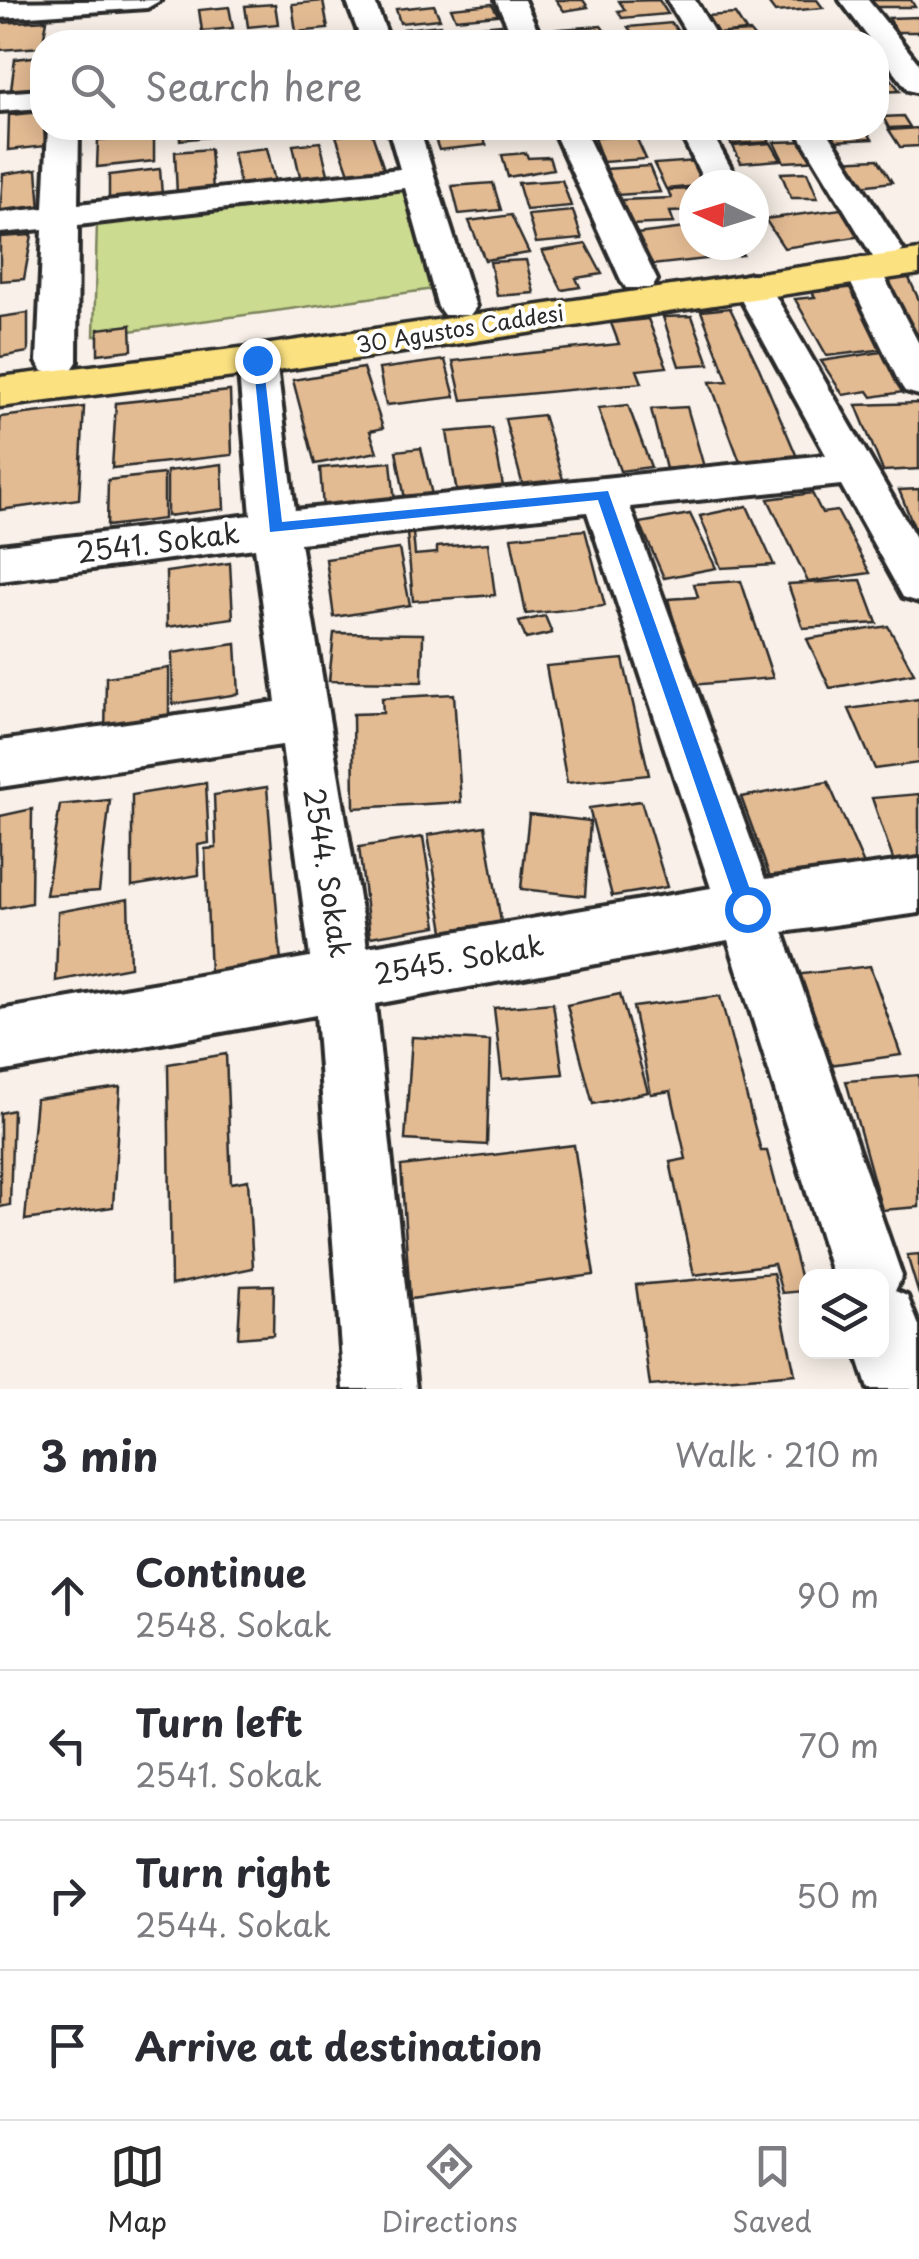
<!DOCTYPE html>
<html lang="en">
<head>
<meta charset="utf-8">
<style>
	:root { --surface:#fff; --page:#f7f7f7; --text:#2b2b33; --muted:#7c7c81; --line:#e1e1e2; --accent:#2b2b2b }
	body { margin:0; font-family:"Playpen Sans",sans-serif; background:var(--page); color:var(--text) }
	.controls { position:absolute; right:30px; bottom:30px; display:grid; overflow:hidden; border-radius:20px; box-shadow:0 5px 25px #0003 }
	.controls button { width:90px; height:90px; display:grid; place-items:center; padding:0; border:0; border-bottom:2px solid var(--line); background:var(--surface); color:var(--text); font:50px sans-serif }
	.compass { position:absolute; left:679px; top:170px; width:90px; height:90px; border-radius:50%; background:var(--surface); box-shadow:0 5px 25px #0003; rotate:274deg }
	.stop { position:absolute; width:30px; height:30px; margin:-22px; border:8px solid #1a73e8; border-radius:50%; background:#fff }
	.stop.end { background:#1a73e8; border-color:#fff; box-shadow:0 2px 10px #0008 }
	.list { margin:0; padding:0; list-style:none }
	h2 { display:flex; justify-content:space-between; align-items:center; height:130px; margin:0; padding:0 40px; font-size:42px }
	h2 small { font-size:32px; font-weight:400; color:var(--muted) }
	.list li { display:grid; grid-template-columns:65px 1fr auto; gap:30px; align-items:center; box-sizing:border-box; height:150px; padding:0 40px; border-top:2px solid var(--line) }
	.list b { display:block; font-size:38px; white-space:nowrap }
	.list p { margin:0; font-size:32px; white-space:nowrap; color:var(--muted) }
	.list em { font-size:32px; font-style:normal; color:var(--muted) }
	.icon { flex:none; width:55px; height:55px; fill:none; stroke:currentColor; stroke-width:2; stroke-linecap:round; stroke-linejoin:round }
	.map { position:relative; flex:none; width:919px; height:1389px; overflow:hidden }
	.search { position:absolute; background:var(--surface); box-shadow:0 5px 25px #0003; left:30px; right:30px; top:30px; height:110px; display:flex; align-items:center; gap:25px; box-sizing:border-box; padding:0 35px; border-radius:40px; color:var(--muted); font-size:38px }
	.sheet { height:730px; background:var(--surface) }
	nav { display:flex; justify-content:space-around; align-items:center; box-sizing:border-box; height:140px; border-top:2px solid var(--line); background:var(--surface); font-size:28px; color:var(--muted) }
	nav a { display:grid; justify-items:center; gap:5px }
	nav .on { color:var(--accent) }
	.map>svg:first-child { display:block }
</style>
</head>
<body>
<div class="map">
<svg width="919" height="1389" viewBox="0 0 919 1389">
	<rect width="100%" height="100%" fill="#f9f1e9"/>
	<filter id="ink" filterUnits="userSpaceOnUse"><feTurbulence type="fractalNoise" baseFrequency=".01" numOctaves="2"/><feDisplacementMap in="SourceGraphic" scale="20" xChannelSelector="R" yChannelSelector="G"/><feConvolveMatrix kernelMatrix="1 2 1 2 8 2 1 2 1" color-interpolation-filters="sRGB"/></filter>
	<g filter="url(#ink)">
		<polygon fill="#cbdb8f" stroke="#7b835d" stroke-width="2.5" points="403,188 434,289 94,336 97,222"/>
		<g fill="#e3bb93" stroke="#2b2b2b" stroke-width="2.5">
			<polygon points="556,0 583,0 588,7 564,11"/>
			<polygon points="659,0 668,14 622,18 618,11 625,10 619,1"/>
			<polygon points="766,0 817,0 823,8 775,12"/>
			<polygon points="868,0 911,0 915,7 878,7"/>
			<polygon points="323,1 328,29 296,32 292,4"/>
			<polygon points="275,4 278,24 248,27 245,6"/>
			<polygon points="492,4 498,15 456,19 451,8"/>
			<polygon points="434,5 440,19 400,23 396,9"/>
			<polygon points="229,7 233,28 202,31 199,10"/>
			<polygon points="735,14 746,31 717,34 705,16"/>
			<polygon points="919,17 919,32 897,32 889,18"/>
			<polygon points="47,20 42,47 0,50 0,23"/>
			<polygon points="672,23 682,38 638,42 628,27"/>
			<polygon points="501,24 510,42 467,42 460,28"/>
			<polygon points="440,25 448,42 408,42 403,29"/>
			<polygon points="601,26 612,41 562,42 560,38 551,39 548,30"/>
			<polygon points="750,32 758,42 722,42 717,34"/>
			<polygon points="42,56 40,88 11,90 15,59"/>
			<polygon points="876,77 890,77 900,91 876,92"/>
			<polygon points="42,112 46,146 8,150 9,115"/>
			<polygon points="903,116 910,127 889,128 883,117"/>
			<polygon points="179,128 208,128 209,137 180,140"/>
			<polygon points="431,128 479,128 486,145 439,150"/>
			<polygon points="723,128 762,128 770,142 731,144"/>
			<polygon points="826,128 865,128 872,139 833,141"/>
			<polygon points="918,128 919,146 900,147 889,130"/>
			<polygon points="371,131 384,169 349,173 336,136"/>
			<polygon points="154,134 154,161 97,167 98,140"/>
			<polygon points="635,135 646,159 603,162 594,138"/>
			<polygon points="810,141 821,160 784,162 774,142"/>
			<polygon points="320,142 329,178 301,181 293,145"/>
			<polygon points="771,143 781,160 741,163 733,146"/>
			<polygon points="267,148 275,182 240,186 233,152"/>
			<polygon points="210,149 213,191 177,195 175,152"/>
			<polygon points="526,153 528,158 549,157 553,169 508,177 502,155"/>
			<polygon points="878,159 892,182 853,187 838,161"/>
			<polygon points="696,161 708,185 666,189 654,164"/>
			<polygon points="649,166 660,192 617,195 606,169"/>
			<polygon points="37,169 40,211 0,216 3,174"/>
			<polygon points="160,169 162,195 109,200 109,175"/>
			<polygon points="807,172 818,198 791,198 781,173"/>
			<polygon points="562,180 571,206 526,210 518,183"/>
			<polygon points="493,183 501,210 459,214 452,186"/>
			<polygon points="694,189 694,211 670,212 674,223 629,225 622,200 671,198 668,190"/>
			<polygon points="841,209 862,236 784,248 765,219"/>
			<polygon points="573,211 582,239 536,243 528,215"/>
			<polygon points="511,215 529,253 485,260 469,221"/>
			<polygon points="694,227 694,245 737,245 743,255 652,265 636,234"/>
			<polygon points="32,235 24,279 0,281 0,237"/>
			<polygon points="586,244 602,274 576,278 580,287 562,290 542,251"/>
			<polygon points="526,260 534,293 497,296 490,262"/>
			<polygon points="907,274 919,300 919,347 886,275"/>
			<polygon points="856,287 894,348 827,356 795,299 815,297 812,292"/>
			<polygon points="730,308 759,368 797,457 740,462 710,382 728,381 701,311"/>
			<polygon points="28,313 28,352 0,357 0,317"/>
			<polygon points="692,316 709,364 679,366 663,317"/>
			<polygon points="648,319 667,367 637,370 642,383 462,400 453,361 619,344 611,323"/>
			<polygon points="131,325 132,350 98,354 98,329"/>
			<polygon points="888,351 915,390 872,397 868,391 843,395 821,361"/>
			<polygon points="445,360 455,397 386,405 379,369"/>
			<polygon points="363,368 383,428 370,431 377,452 315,464 293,380"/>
			<polygon points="230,391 232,455 112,468 116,403"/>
			<polygon points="919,403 919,469 883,471 856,405"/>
			<polygon points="628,405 651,467 620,471 598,408"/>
			<polygon points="84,407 79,499 0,510 0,417"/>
			<polygon points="687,407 704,467 666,469 651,409"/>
			<polygon points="543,415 566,489 525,494 505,419"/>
			<polygon points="492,428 506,502 459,506 447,432"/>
			<polygon points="421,448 432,495 405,499 396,451"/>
			<polygon points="391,462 395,503 323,509 320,468"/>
			<polygon points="222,464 224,509 167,516 167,471"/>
			<polygon points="164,474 164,519 107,526 108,480"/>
			<polygon points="919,489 919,539 899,490"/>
			<polygon points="812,493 822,513 837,511 870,573 808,582 768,499"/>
			<polygon points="747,506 774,565 721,568 700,516"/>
			<polygon points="690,514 716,568 664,578 640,523"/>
			<polygon points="585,530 605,606 526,614 511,537"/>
			<polygon points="407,533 413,533 415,555 437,553 437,547 488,543 495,595 413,601"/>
			<polygon points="399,549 410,605 334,617 326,559"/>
			<polygon points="230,563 233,618 167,627 166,572"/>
			<polygon points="861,580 877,623 803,628 788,584"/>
			<polygon points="741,581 773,678 691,685 668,599 698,597 694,584"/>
			<polygon points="545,616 552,633 526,639 519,622"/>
			<polygon points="888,626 914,673 830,688 807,639"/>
			<polygon points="334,633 423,634 422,682 329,681"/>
			<polygon points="236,644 239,694 173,704 172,653"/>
			<polygon points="623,659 649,775 567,783 546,666"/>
			<polygon points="169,668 169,728 105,738 106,677"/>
			<polygon points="454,694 461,802 354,808 353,714 383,713 382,698"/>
			<polygon points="919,699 919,763 875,769 849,709"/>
			<polygon points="828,782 866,869 773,885 741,797"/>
			<polygon points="206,783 209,843 198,845 199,875 132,886 132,795"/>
			<polygon points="267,787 281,962 210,975 205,849 216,848 214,795"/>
			<polygon points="919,794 919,866 896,868 872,798"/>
			<polygon points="110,800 99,891 46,895 60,805"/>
			<polygon points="641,801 667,887 612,896 589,808"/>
			<polygon points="32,809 31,903 0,909 0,816"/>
			<polygon points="529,814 590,821 585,896 521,889"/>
			<polygon points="485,826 501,922 444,931 428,835"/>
			<polygon points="423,837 437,926 370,937 359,847"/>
			<polygon points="128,899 130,967 56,981 58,912"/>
			<polygon points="870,966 901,1055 822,1066 794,975"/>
			<polygon points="620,994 648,1092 593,1104 567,1005"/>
			<polygon points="720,996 761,1151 767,1151 804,1291 782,1293 774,1264 694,1275 670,1162 686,1159 671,1091 651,1094 633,1007"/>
			<polygon points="553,1003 563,1074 502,1079 494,1008"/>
			<polygon points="412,1037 490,1041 487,1145 405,1140"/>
			<polygon points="226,1054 231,1183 248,1180 253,1268 171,1285 168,1064"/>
			<polygon points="919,1075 919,1207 882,1210 846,1081"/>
			<polygon points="120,1087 113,1207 25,1220 36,1099"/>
			<polygon points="13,1110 10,1205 0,1207 0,1113"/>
			<polygon points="574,1145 594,1275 410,1299 401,1166"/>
			<polygon points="919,1254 919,1295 907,1255"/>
			<polygon points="773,1273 795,1374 650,1386 636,1285"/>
			<polygon points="274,1285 273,1335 238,1338 241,1286"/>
		</g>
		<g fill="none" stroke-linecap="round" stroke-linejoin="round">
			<g stroke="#2b2b2b" stroke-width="8">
				<g id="minor">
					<polygon points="161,0 147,8 0,18 0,2"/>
					<polygon points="346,0 374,0 390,42 362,42"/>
					<polygon points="496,0 524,0 543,42 515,42"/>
					<polygon points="667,0 695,0 720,42 692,42"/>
					<polygon points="840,0 868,0 919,64 919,93 908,90"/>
					<polygon points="42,90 42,108 0,111 0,93"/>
					<polygon points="48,128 79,128 78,204 400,169 388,128 419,128 476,307 470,315 444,315 438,307 405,188 78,225 77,362 71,371 57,375 43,371 37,362 43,229 0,233 0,213 44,208"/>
					<polygon points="552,128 583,128 657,280 652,288 626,288 621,280"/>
					<polygon points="678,128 709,128 740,185 706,185"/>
					<polygon points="795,128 825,128 903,250 897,257 873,257"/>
					<polygon points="862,258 875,261 880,269 919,344 919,395 905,391 899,382 844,269 849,261"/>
					<path d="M751 274 764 277 769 285 919 543V602L903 597 841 485 630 507 765 879 919 859V913L783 932 902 1276 895 1291 907 1296 919 1326V1389H868L856 1352H882V1276H833L728 940 375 1004 416 1389H344L316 1015 0 1072V1010L310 957 282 745 0 787V741L276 702 255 548 0 581V545L251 515 238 360 243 351 257 347 271 351 276 360 295 510 826 455 733 285 738 277ZM587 512 711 888 367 947 300 543Z"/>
				</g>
			</g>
			<g stroke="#2b2b2b" stroke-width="7">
				<polygon id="major" points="919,250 919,274 257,374 0,407 0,377 257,346"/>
			</g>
			<use href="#minor" fill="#fff" fill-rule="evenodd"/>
			<use href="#major" fill="#fbe180" fill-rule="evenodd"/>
		</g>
	</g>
	<polygon fill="#1a73e8" points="253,357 263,360 282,522 608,491 757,909 754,915 747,918 738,909 598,500 270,532"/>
	<g text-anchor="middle" stroke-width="8" stroke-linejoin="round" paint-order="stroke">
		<g font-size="22" fill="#2b2b2b" stroke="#fff">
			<text transform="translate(460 329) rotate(-9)" y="8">30 Agustos Caddesi</text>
		</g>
		<g font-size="28" fill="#2b2b2b" stroke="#fff">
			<text transform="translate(158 543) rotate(-7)" y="10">2541. Sokak</text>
			<text transform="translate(327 873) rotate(81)" y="10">2544. Sokak</text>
			<text transform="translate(459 960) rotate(-10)" y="10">2545. Sokak</text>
		</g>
	</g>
</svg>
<div class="controls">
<button><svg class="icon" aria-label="layers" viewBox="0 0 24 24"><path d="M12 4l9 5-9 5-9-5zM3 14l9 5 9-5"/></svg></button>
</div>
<svg class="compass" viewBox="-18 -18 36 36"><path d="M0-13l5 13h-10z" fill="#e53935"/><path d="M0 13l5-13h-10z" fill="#7c7c81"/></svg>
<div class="stop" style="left:747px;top:909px"></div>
<div class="stop end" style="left:257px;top:360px"></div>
<div class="search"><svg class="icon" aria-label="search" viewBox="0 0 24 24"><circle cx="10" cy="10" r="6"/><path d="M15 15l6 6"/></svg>Search here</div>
</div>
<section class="sheet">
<h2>3 min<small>Walk · 210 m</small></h2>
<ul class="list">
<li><svg class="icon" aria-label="ahead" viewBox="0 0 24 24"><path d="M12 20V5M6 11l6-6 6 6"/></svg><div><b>Continue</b><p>2548. Sokak</p></div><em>90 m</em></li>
<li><svg class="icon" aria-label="left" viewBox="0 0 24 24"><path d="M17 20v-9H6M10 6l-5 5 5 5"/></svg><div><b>Turn left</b><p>2541. Sokak</p></div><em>70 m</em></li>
<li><svg class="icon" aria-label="right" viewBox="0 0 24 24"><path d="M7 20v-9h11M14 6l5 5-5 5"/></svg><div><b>Turn right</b><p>2544. Sokak</p></div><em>50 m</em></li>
<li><svg class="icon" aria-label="arrive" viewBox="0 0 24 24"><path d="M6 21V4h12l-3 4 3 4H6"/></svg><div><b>Arrive at destination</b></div></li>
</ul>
</section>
<nav>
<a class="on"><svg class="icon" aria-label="map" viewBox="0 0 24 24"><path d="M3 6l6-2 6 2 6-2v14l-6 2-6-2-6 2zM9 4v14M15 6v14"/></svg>Map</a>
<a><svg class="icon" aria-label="directions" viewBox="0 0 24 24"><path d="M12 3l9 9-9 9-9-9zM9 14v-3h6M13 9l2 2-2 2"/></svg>Directions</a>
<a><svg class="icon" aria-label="saved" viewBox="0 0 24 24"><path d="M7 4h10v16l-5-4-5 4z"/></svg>Saved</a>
</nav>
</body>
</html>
